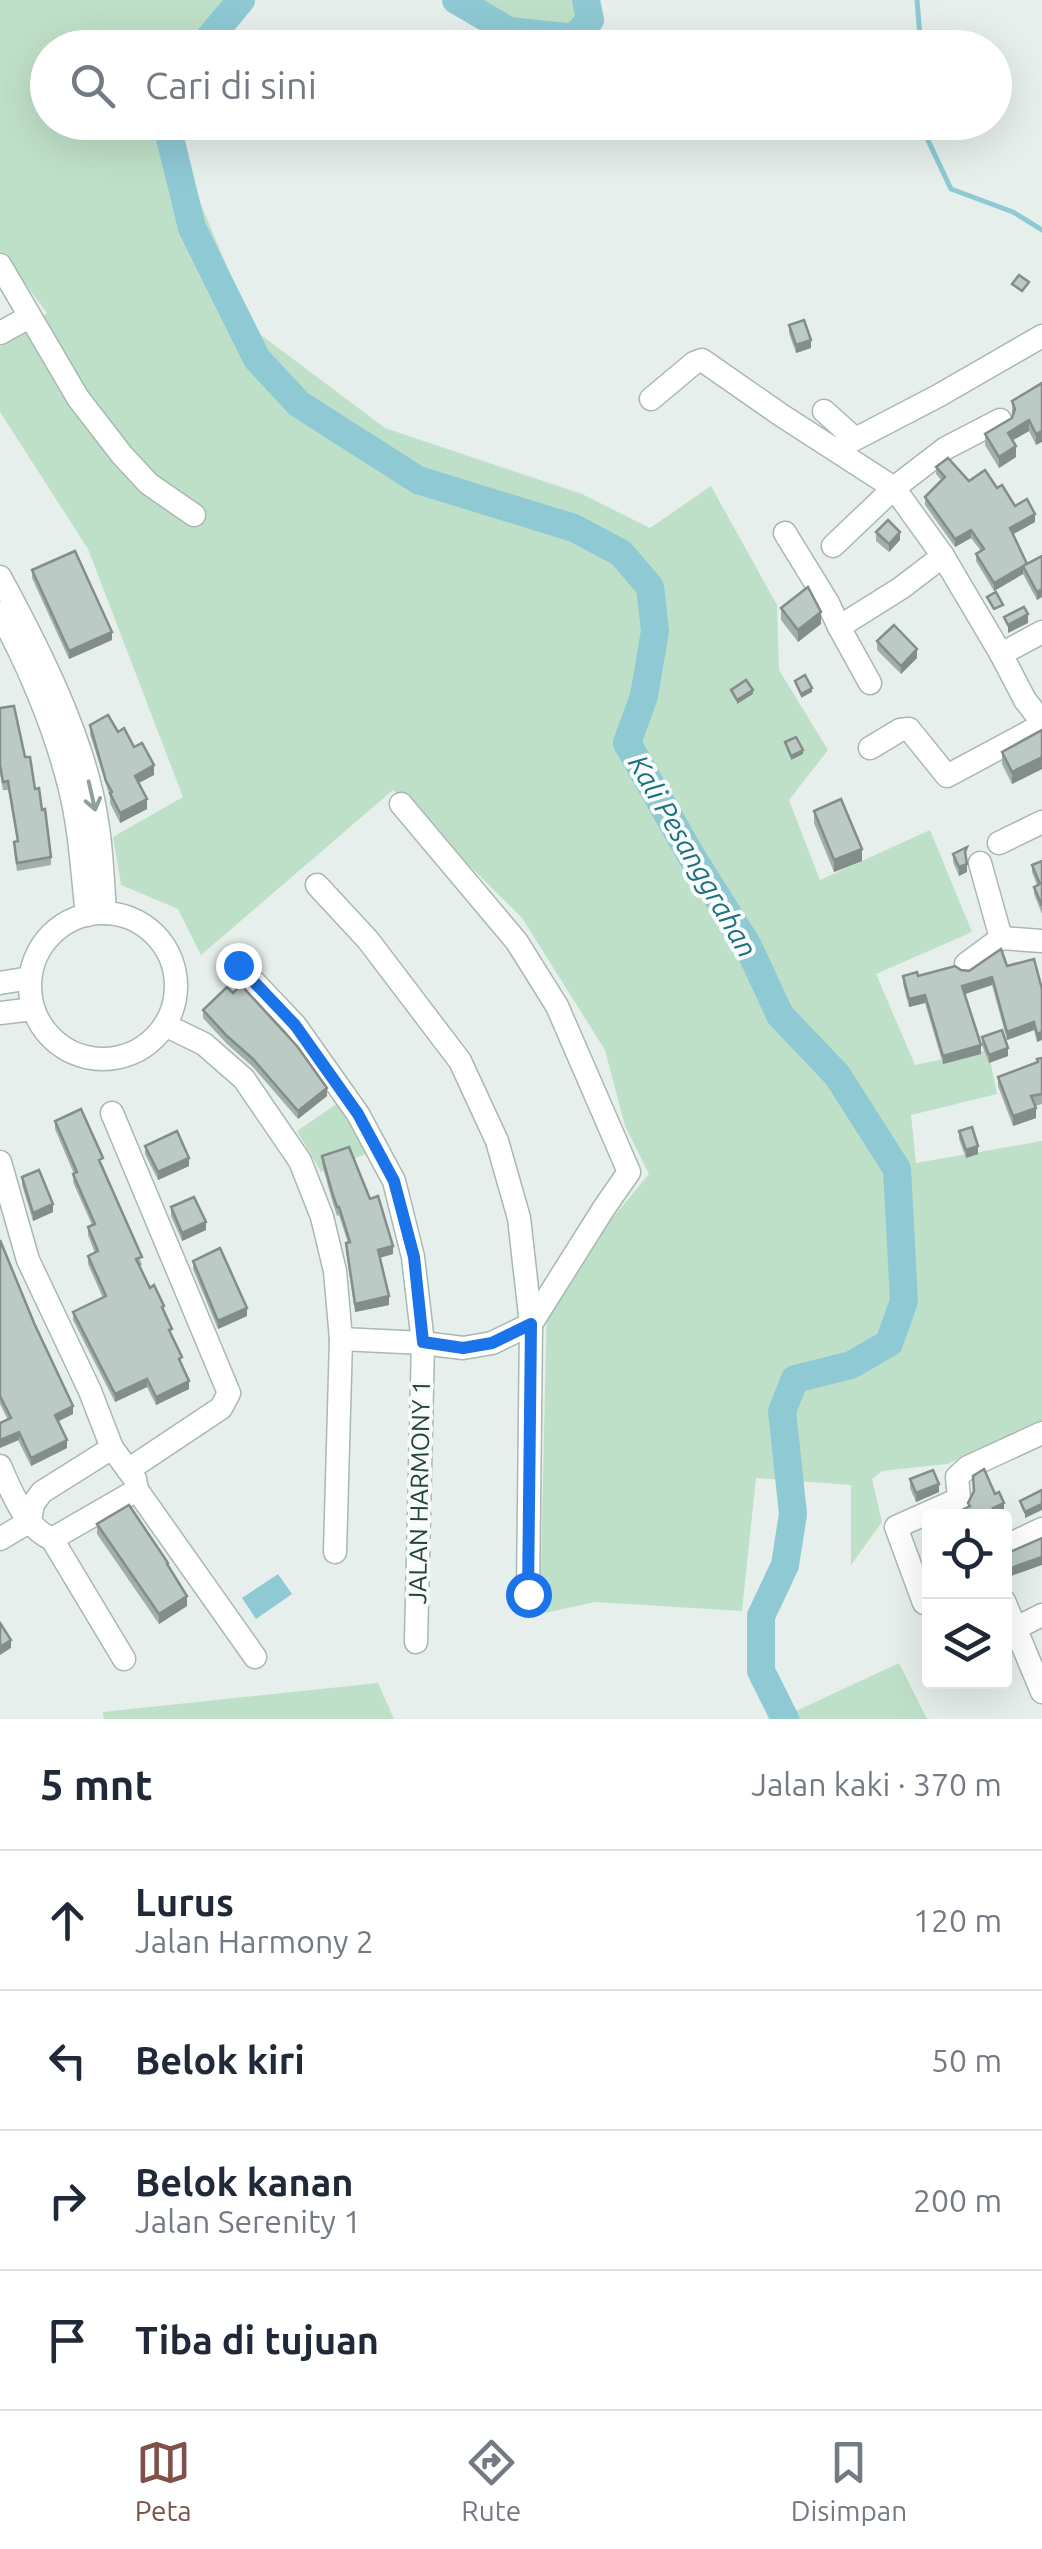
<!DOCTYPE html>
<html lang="id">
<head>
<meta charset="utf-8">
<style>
	:root { --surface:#fff; --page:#f6f6f7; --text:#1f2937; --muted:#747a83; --line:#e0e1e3; --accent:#7f5249 }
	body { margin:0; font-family:Ubuntu,sans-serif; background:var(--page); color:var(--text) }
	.controls { position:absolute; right:30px; bottom:30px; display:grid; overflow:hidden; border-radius:10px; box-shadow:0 10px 40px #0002 }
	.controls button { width:90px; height:90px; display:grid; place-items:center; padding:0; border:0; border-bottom:2px solid var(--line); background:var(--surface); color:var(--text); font:50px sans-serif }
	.stop { position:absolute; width:30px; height:30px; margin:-22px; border:8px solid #1a73e8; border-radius:50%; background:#fff }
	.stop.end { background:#1a73e8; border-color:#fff; box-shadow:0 2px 10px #0008 }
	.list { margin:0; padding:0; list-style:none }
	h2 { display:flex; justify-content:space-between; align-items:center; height:130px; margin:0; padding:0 40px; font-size:42px }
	h2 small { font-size:32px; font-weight:400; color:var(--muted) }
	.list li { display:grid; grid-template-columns:65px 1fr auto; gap:30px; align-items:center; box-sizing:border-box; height:140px; padding:0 40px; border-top:2px solid var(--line) }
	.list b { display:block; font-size:38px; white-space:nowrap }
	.list p { margin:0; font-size:32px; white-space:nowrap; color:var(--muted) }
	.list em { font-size:32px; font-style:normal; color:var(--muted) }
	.icon { flex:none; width:55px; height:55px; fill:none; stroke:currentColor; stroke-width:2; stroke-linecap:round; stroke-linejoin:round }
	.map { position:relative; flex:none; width:1042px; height:1719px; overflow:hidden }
	.search { position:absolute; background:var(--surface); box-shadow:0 10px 40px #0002; left:30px; right:30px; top:30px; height:110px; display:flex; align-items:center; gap:25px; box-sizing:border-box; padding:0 35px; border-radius:55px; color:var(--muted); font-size:38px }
	.sheet { height:690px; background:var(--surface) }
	nav { display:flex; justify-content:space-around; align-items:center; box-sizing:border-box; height:140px; border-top:2px solid var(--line); background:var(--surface); font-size:28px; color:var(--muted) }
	nav a { display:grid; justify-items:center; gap:5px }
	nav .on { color:var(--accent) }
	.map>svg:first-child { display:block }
</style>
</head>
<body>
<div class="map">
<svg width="1042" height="1719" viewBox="0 0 1042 1719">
	<rect width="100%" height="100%" fill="#e6efeb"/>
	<g fill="#bfe0c8">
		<polygon points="0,0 225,0 195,47 48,48 48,122 181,123 183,161 253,329 385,428 582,494 650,528 711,486 777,605 779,670 828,750 789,800 820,880 930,830 972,932 876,974 915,1065 988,1050 997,1094 911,1115 916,1163 1042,1141 1042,1423 947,1464 882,1471 872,1479 882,1522 851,1565 851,1485 756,1478 742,1611 595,1602 540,1614 547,1297 649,1174 625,1126 605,1050 522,918 393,790 201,955 178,909 121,885 113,837 183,797 88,549 0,412 0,347 47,313 0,251"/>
		<polygon points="441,0 585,0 578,25 503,26"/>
		<polygon points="338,1103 368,1153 321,1172 297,1131"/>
		<polygon points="899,1663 927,1719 784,1719 783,1717"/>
		<polygon points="378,1683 394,1719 104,1719 103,1712"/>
	</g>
	<polygon fill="#8ec9d4" points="278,1574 292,1594 256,1619 242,1598"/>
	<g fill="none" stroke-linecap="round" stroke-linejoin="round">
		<g stroke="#8ec9d4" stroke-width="5">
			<polyline points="917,0 921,48"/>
			<polyline points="924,122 925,134 951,189 1013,212 1042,230"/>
		</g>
		<g stroke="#8ec9d4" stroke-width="28">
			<polyline points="456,0 509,31 574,38 590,20 586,0"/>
			<polyline points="201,48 241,0"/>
			<polyline points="171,122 169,134 192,228 257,359 299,404 418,480 574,528 621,553 650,587 655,631 644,696 627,743 692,857 748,946 780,1015 837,1075 897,1169 904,1301 889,1343 851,1365 795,1379 782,1411 793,1514 785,1565 761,1616 761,1671 785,1719"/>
		</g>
		<g stroke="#a8b8b2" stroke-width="25">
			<g id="minor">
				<polyline points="0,265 78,398 122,455 149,484 194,515"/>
				<polyline points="0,333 29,317"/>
				<polyline points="651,399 694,363 702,360 781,415 894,488 943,556 1001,654 1025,700 1042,722"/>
				<polyline points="824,411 854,438"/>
				<polyline points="836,449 938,396 1042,336"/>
				<polyline points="785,533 828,603 839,627"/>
				<polyline points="833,546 894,488 946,448 1000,420"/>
				<path d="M0 577C39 649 85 739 97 821 102 851 103 883 105 913"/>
				<path d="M0 613C29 667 54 726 69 785 80 827 82 872 87 915"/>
				<polyline points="1001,654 1042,632"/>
				<polyline points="870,683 839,627 901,588 943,556"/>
				<polyline points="870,748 900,730 909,729 947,776 1042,725"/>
				<polyline points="999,843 1042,822"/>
				<polyline points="980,863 1001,938"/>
				<polyline points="317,885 368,940 460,1061 497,1141 519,1218 531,1324 528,1594"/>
				<circle cx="103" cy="986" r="73"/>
				<polyline points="966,964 1001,938 1042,941"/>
				<polyline points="238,965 295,1025 358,1114 394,1181 413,1257 423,1343 416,1642"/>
				<polyline points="0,983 30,978"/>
				<polyline points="0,1013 33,1009"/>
				<polyline points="165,1025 204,1044 244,1079 300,1161 322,1217 335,1271 341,1339 335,1552"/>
				<polyline points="112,1113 229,1393 221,1408 128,1470"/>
				<polyline points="0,1162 28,1260 90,1391 112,1448"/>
				<polyline points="341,1339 423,1343 463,1348 492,1343 531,1324 604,1208 629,1172 557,1006 517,942 401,804"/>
				<path d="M0 1466C11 1491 26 1529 52 1539L137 1490 135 1479 112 1448 42 1492 33 1504 30 1521 0 1539"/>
				<polyline points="137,1490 255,1657"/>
				<polyline points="52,1539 124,1659"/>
				<polyline points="1004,1547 1042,1529"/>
				<polyline points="1004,1601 1042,1692"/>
				<polyline points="924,1603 896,1527 959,1499 957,1477 968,1467 1042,1433"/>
				<polyline points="1016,1628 1042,1615"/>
			</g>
		</g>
		<use href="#minor" stroke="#fff" stroke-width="22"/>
	</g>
	<g fill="#a1aea9">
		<polygon points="789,325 811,348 796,353 789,333"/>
		<polygon points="1042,383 1036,445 1029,431 1013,440 1016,457 999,468 985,445 985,434 1012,418 1012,401"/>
		<polygon points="936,467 969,481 997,488 1015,506 1035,522 1013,534 1027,564 1042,556 1037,600 1023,574 994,591 976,561 976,554 981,551 971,538 955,547 925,505 925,497 942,481 936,474"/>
		<polygon points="876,532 900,540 889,552 876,541"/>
		<polygon points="32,570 112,640 69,659 32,578"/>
		<polygon points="781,608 821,624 798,642 781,620"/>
		<polygon points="877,641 917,658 901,674 877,650"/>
		<polygon points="0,708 25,757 35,789 51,857 51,865 17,871 14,850 14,842 17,841 8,790 3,790 0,773"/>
		<polygon points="90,725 118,732 134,747 154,775 138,783 147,809 120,823 110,803 110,797 90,734"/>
		<polygon points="1042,730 1042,769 1012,784 1002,764 1002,752"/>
		<polygon points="814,811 862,861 834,872 814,823"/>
		<polygon points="953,854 967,855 967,872 959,876 953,862"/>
		<polygon points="1042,861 1042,914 1034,894 1034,887 1037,885 1032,872 1032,865"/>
		<polygon points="1007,966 1042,989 1037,1042 1034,1030 1007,1040 992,985 965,994 981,1054 943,1064 925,1003 909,1007 903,984 903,976 918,976 961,970"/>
		<polygon points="203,1010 327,1096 298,1119 253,1067 227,1044 203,1018"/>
		<polygon points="982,1037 1008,1056 989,1063 982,1045"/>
		<polygon points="1042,1058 1042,1104 1035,1106 1036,1118 1013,1126 998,1086 998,1077 1037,1062"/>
		<polygon points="55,1121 103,1166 142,1265 139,1266 164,1311 189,1389 156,1405 147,1387 115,1402 73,1320 73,1312 103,1298 88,1264 88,1256 95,1253 88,1235 88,1227 92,1225 73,1182 74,1174 55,1129"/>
		<polygon points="959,1131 978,1154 966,1158 959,1139"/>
		<polygon points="145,1146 189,1166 158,1180 145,1154"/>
		<polygon points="322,1156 393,1254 380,1258 389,1305 355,1312 346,1251 346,1243 348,1243 339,1215 337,1216 332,1200 322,1164"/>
		<polygon points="22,1177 53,1212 33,1221 22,1185"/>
		<polygon points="171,1207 206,1230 182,1241 171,1216"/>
		<polygon points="0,1240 73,1414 58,1421 67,1448 31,1466 0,1404"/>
		<polygon points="193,1261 247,1316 218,1329 193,1269"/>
		<polygon points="910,1479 939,1492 916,1502 910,1488"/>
		<polygon points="97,1524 168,1567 187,1606 159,1624 97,1534"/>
	</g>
	<g fill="#838d89">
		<polygon points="811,340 811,348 796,353 796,345"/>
		<polygon points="1029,420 1029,431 1008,443 1008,433"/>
		<polygon points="1042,431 1042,442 1036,445 1036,434"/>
		<polygon points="1016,446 1016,457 999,468 999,457"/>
		<polygon points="1035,514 1035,522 1010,536 1010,528"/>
		<polygon points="971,530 971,538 955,547 955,539"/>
		<polygon points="900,532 900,540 889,552 889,544"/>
		<polygon points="1023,566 1023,574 994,591 994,583"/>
		<polygon points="1042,589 1042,597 1037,600 1037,592"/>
		<polygon points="821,612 821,624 798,642 798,630"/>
		<polygon points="1028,614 1028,623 1008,633 1008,625"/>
		<polygon points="112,632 112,640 69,659 69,651"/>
		<polygon points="917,649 917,658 901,674 901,666"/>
		<polygon points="812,688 812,692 801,698 801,694"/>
		<polygon points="753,690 753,694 737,704 737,700"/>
		<polygon points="803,750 803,754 791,760 791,756"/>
		<polygon points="1042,757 1042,769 1012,784 1012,772"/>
		<polygon points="154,765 154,775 135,785 135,776"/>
		<polygon points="147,799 147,809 120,823 120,813"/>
		<polygon points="862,849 862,861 834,872 834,860"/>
		<polygon points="967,864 967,872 959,876 959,867"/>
		<polygon points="992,977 992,985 962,995 962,986"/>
		<polygon points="925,995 925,1003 909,1007 909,999"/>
		<polygon points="1034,1022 1034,1030 1007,1040 1007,1032"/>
		<polygon points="1042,1032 1042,1040 1037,1042 1037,1034"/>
		<polygon points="981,1045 981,1054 943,1064 943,1056"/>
		<polygon points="1008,1048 1008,1056 989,1063 989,1055"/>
		<polygon points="327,1088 327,1096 298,1119 298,1111"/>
		<polygon points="1036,1108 1036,1118 1013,1126 1013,1116"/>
		<polygon points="978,1146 978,1154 966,1158 966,1150"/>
		<polygon points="189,1158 189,1166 158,1180 158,1172"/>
		<polygon points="53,1204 53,1212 33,1221 33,1213"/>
		<polygon points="206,1222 206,1230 182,1241 182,1233"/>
		<polygon points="393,1246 393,1254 378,1258 378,1250"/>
		<polygon points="389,1296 389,1305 355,1312 355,1304"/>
		<polygon points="247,1308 247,1316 218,1329 218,1321"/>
		<polygon points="147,1379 147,1387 115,1402 115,1394"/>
		<polygon points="189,1381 189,1389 156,1405 156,1397"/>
		<polygon points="73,1406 73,1414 55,1423 55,1415"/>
		<polygon points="19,1432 19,1440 0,1448 0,1440"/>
		<polygon points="67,1440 67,1448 31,1466 31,1458"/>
		<polygon points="939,1484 939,1492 916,1502 916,1493"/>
		<polygon points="1004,1503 1004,1511 996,1514 996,1516 988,1516 993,1508"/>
		<polygon points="1042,1504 1042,1510 1025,1518 1025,1512"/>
		<polygon points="1042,1557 1042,1565 1008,1577 1008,1569"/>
		<polygon points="187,1596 187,1606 159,1624 159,1614"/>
		<polygon points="11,1640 11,1648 0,1655 0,1647"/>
	</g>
	<g fill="#bbcac4" stroke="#838d89" stroke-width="2.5">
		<polygon points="1019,275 1029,282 1022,291 1012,284"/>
		<polygon points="804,320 811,340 796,345 789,325"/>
		<polygon points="1042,383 1042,431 1036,434 1029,420 1008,433 1016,446 999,457 985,434 1012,418 1015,409 1012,401"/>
		<polygon points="948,458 969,481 985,470 997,488 1002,485 1015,506 1027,499 1035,514 1010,528 1027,564 994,583 976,554 984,549 971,530 955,539 925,497 945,477 936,467"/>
		<polygon points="888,520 900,532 889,544 876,532"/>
		<polygon points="75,551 112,632 69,651 32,570"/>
		<polygon points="1042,556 1042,589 1037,592 1023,566"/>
		<polygon points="808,587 821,612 798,630 781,608"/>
		<polygon points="996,592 1003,605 994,609 987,597"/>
		<polygon points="1024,607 1028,614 1008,625 1004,617"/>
		<polygon points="894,625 917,649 901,666 877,641"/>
		<polygon points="805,675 812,688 801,694 795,681"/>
		<polygon points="746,680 753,690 737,700 731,690"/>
		<polygon points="14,706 25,757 30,757 35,789 39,788 42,810 45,809 51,857 17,863 14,842 18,841 8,781 3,782 0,765 0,708"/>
		<polygon points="108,715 118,732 124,728 134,747 142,743 154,765 135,776 147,799 120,813 110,793 112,792 106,781 90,725"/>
		<polygon points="1042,730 1042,757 1012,772 1002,752"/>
		<polygon points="796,737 803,750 791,756 785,742"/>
		<polygon points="841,799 862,849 834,860 814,811"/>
		<polygon points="967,847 965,852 967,864 959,867 953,854"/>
		<polygon points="1042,861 1042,906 1034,887 1040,884 1032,865"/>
		<polygon points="1001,949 1007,966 1034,959 1042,989 1042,1032 1037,1034 1034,1022 1007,1032 992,977 962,986 981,1045 943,1056 925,995 909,999 903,976 917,972 918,976 955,966 961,970 969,971"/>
		<polygon points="241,985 297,1046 327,1088 298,1111 253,1059 227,1036 203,1010 227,987 233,993"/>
		<polygon points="1002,1030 1008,1048 989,1055 982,1037"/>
		<polygon points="1042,1058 1042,1094 1031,1096 1036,1108 1013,1116 998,1077 1038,1062 1037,1059"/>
		<polygon points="81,1109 103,1158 99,1160 142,1257 136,1259 150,1288 154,1285 164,1306 162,1307 172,1329 169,1330 182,1357 179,1359 189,1381 156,1397 147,1379 115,1394 73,1312 106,1296 88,1256 98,1251 88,1227 95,1224 73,1174 77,1172 55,1121"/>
		<polygon points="972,1127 978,1146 966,1150 959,1131"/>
		<polygon points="177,1131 189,1158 158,1172 145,1146"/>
		<polygon points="349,1147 370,1199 378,1196 393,1246 378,1250 389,1296 355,1304 346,1243 350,1242 339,1207 337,1207 332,1192 322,1156"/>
		<polygon points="39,1170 53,1204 33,1213 22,1177"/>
		<polygon points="194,1197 206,1222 182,1233 171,1207"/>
		<polygon points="0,1240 34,1323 73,1406 55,1415 67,1440 31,1458 19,1432 0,1440 0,1423 11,1418 0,1396"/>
		<polygon points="220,1248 247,1308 218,1321 193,1261"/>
		<polygon points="984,1469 995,1494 999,1492 1004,1503 993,1508 996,1513 988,1516 950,1516 970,1506 968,1503 974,1491 973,1476"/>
		<polygon points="933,1470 939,1484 916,1493 910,1479"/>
		<polygon points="1042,1490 1042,1504 1025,1512 1020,1501"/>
		<polygon points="129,1505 168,1563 167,1564 187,1596 159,1614 97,1524"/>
		<polygon points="1042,1538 1042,1557 1008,1569 1004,1561 1004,1553 1010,1552"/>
		<polygon points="0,1623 11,1640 0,1647"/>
	</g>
	<defs><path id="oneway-shaft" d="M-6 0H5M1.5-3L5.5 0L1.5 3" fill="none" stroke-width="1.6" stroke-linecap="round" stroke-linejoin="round" transform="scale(2.5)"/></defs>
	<use stroke="#92a09c" href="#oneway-shaft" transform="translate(92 796) rotate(77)"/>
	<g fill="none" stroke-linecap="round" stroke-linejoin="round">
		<polyline stroke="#1a73e8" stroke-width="12" points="238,965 295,1025 358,1114 394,1181 414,1257 423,1342 463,1348 492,1343 531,1324 528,1594"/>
	</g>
	<g text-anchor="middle" stroke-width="8" stroke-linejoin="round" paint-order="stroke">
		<g font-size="25" fill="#24423a" stroke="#f7fbf9">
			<text transform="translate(419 1492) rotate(-89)" y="9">JALAN HARMONY 1</text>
		</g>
		<g font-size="28" font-style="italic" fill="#1c6f80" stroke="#f7fbf9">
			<text transform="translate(693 856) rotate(60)" y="10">Kali Pesanggrahan</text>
		</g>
	</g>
</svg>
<div class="controls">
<button><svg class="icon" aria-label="locate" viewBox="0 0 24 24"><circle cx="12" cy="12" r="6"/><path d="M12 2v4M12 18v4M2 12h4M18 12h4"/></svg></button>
<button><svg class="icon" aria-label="layers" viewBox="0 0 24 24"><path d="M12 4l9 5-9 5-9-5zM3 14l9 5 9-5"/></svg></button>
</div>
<div class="stop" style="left:528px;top:1594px"></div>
<div class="stop end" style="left:238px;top:965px"></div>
<div class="search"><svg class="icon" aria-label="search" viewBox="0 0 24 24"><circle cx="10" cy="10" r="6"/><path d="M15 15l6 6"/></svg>Cari di sini</div>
</div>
<section class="sheet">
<h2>5 mnt<small>Jalan kaki · 370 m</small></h2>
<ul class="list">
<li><svg class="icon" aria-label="ahead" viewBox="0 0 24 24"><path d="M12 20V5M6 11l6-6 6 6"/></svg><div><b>Lurus</b><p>Jalan Harmony 2</p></div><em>120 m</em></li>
<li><svg class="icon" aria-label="left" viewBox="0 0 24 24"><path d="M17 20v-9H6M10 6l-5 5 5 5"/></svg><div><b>Belok kiri</b></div><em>50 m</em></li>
<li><svg class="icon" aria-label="right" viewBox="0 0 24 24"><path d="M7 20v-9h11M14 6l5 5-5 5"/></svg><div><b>Belok kanan</b><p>Jalan Serenity 1</p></div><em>200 m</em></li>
<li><svg class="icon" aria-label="arrive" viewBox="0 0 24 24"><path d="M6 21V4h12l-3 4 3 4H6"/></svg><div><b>Tiba di tujuan</b></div></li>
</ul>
</section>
<nav>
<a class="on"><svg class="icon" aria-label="map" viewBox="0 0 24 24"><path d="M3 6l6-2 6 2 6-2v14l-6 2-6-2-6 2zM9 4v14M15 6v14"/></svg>Peta</a>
<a><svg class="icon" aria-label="directions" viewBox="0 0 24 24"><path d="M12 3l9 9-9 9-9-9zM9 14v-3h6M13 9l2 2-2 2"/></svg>Rute</a>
<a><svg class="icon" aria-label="saved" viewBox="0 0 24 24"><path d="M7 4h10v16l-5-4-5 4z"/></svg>Disimpan</a>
</nav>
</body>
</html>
